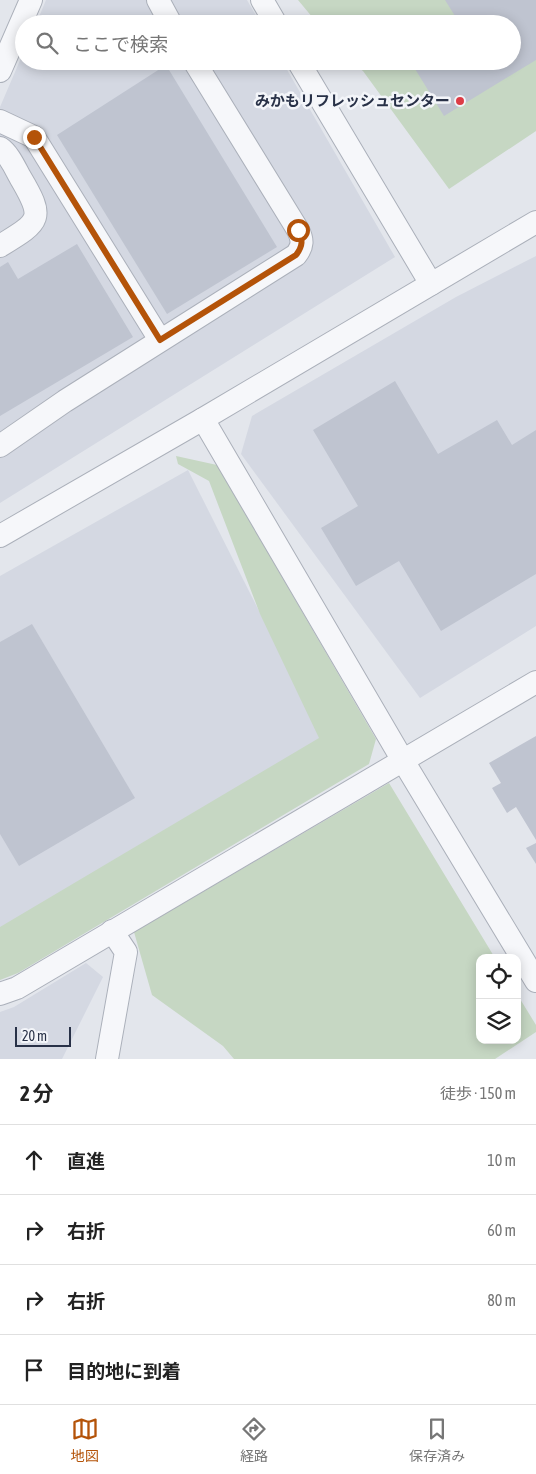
<!DOCTYPE html>
<html lang="ja">
<head>
<meta charset="utf-8">
<style>
	:root { --surface:#fff; --page:#f6f6f6; --text:#222; --muted:#767676; --line:#e0e0e0; --accent:#b45309 }
	body { margin:0; font-family:"Asap Condensed","Noto Sans JP",sans-serif; background:var(--page); color:var(--text) }
	.controls { position:absolute; right:15px; bottom:15px; display:grid; overflow:hidden; border-radius:10px; box-shadow:0 2px 12px #0003 }
	.controls button { width:45px; height:45px; display:grid; place-items:center; padding:0; border:0; border-bottom:1px solid var(--line); background:var(--surface); color:var(--text); font:25px sans-serif }
	.scale { position:absolute; left:15px; bottom:12px; width:56px; box-sizing:border-box; padding-left:5px; border:2px solid #283147; border-top:0; font-size:14px; line-height:18px; white-space:nowrap; color:#283147; -webkit-text-stroke:4px #f3f5f9; paint-order:stroke }
	.stop { position:absolute; width:15px; height:15px; margin:-11px; border:4px solid #b45309; border-radius:50%; background:#fff }
	.stop.end { background:#b45309; border-color:#fff; box-shadow:0 1px 5px #0008 }
	.list { margin:0; padding:0; list-style:none }
	h2 { display:flex; justify-content:space-between; align-items:center; height:65px; margin:0; padding:0 20px; font-size:21px }
	h2 small { font-size:16px; font-weight:400; color:var(--muted) }
	.list li { display:grid; grid-template-columns:32px 1fr auto; gap:15px; align-items:center; box-sizing:border-box; height:70px; padding:0 20px; border-top:1px solid var(--line) }
	.list b { display:block; font-size:19px; white-space:nowrap }
	.list em { font-size:16px; font-style:normal; color:var(--muted) }
	.icon { flex:none; width:28px; height:28px; fill:none; stroke:currentColor; stroke-width:2; stroke-linecap:round; stroke-linejoin:round }
	.map { position:relative; flex:none; width:536px; height:1059px; overflow:hidden }
	.search { position:absolute; background:var(--surface); box-shadow:0 2px 12px #0003; left:15px; right:15px; top:15px; height:55px; display:flex; align-items:center; gap:12px; box-sizing:border-box; padding:0 18px; border-radius:28px; color:var(--muted); font-size:19px }
	.sheet { height:345px; background:var(--surface) }
	nav { display:flex; justify-content:space-around; align-items:center; box-sizing:border-box; height:70px; border-top:1px solid var(--line); background:var(--surface); font-size:14px; color:var(--muted) }
	nav a { display:grid; justify-items:center; gap:2px }
	nav .on { color:var(--accent) }
	.map>svg:first-child { display:block }
</style>
</head>
<body>
<div class="map">
<svg width="536" height="1059" viewBox="0 0 536 1059">
	<rect width="100%" height="100%" fill="#e3e6ec"/>
	<g fill="#d4d8e2">
		<polygon points="46,0 247,0 261,24 36,24"/>
		<polygon points="24,51 24,61 282,61 395,257 0,503 0,107"/>
		<polygon points="536,256 536,626 420,698 241,454 252,416 456,297"/>
		<polygon points="188,470 325,742 0,929 0,576"/>
		<polygon points="86,963 103,977 62,1059 0,1059 0,1012 14,1007"/>
	</g>
	<g fill="#c6d7c3">
		<polygon points="298,0 536,0 536,131 449,189 363,71 350,61 512,61 512,24 318,24"/>
		<polygon points="176,456 217,465 376,739 369,764 18,973 0,980 0,927 319,738 260,614 209,481 178,464"/>
		<polygon points="389,783 495,958 480,958 480,1040 517,1040 517,994 536,1025 536,1032 495,1059 234,1059 223,1046 152,995 134,932"/>
	</g>
	<g fill="#bfc4d0">
		<polygon points="445,0 536,0 536,60 444,116 412,64 417,61 512,61 512,24 460,24"/>
		<polygon points="166,65 277,247 167,314 57,135"/>
		<polygon points="77,244 133,337 0,416 0,267 8,262 18,279"/>
		<polygon points="395,381 438,454 497,420 512,445 536,430 536,574 441,631 399,561 356,586 321,528 358,506 313,430"/>
		<polygon points="32,624 135,798 19,866 0,834 0,642"/>
		<polygon points="536,736 536,840 516,807 507,813 492,788 501,783 489,763"/>
		<polygon points="536,843 536,864 526,848"/>
	</g>
	<g fill="none" stroke-linecap="round" stroke-linejoin="round">
		<g stroke="#abb0ba" stroke-width="24">
			<g id="minor">
				<polyline points="158,0 171,24"/>
				<polyline points="262,0 276,24"/>
				<polyline points="298,61 431,284"/>
				<polyline points="0,71 31,0"/>
				<polyline points="0,121 34,137 160,340"/>
				<path d="M0 148C9 154 15 168 20 177 45 219 41 221 0 246"/>
				<polyline points="203,419 402,759 536,981"/>
				<path d="M0 446 65 401 296 255C303 246 303 240 298 230L194 61"/>
				<polyline points="0,536 203,419 536,222"/>
				<polyline points="0,994 17,988 536,682"/>
				<polyline points="107,1059 126,952 112,931"/>
			</g>
		</g>
		<use href="#minor" stroke="#f6f7fa" stroke-width="22"/>
	</g>
	<g fill="none" stroke-linecap="round" stroke-linejoin="round">
		<path stroke="#b45309" stroke-width="6" d="M34 137 160 340 296 255C303 246 303 240 298 230"/>
	</g>
	<circle fill="#dd3c46" stroke="#f3f5f9" stroke-width="2" cx="460" cy="101" r="5"/>
	<g text-anchor="middle" stroke-width="5" stroke-linejoin="round" paint-order="stroke">
		<g font-size="15" font-weight="bold" fill="#283147" stroke="#f3f5f9" text-anchor="end">
			<text x="450" y="106">みかもリフレッシュセンター</text>
		</g>
	</g>
</svg>
<div class="controls">
<button><svg class="icon" aria-label="locate" viewBox="0 0 24 24"><circle cx="12" cy="12" r="6"/><path d="M12 2v4M12 18v4M2 12h4M18 12h4"/></svg></button>
<button><svg class="icon" aria-label="layers" viewBox="0 0 24 24"><path d="M12 4l9 5-9 5-9-5zM3 14l9 5 9-5"/></svg></button>
</div>
<div class="scale">20 m</div>
<div class="stop" style="left:298px;top:230px"></div>
<div class="stop end" style="left:34px;top:137px"></div>
<div class="search"><svg class="icon" aria-label="search" viewBox="0 0 24 24"><circle cx="10" cy="10" r="6"/><path d="M15 15l6 6"/></svg>ここで検索</div>
</div>
<section class="sheet">
<h2>2 分<small>徒歩 · 150 m</small></h2>
<ul class="list">
<li><svg class="icon" aria-label="ahead" viewBox="0 0 24 24"><path d="M12 20V5M6 11l6-6 6 6"/></svg><div><b>直進</b></div><em>10 m</em></li>
<li><svg class="icon" aria-label="right" viewBox="0 0 24 24"><path d="M7 20v-9h11M14 6l5 5-5 5"/></svg><div><b>右折</b></div><em>60 m</em></li>
<li><svg class="icon" aria-label="right" viewBox="0 0 24 24"><path d="M7 20v-9h11M14 6l5 5-5 5"/></svg><div><b>右折</b></div><em>80 m</em></li>
<li><svg class="icon" aria-label="arrive" viewBox="0 0 24 24"><path d="M6 21V4h12l-3 4 3 4H6"/></svg><div><b>目的地に到着</b></div></li>
</ul>
</section>
<nav>
<a class="on"><svg class="icon" aria-label="map" viewBox="0 0 24 24"><path d="M3 6l6-2 6 2 6-2v14l-6 2-6-2-6 2zM9 4v14M15 6v14"/></svg>地図</a>
<a><svg class="icon" aria-label="directions" viewBox="0 0 24 24"><path d="M12 3l9 9-9 9-9-9zM9 14v-3h6M13 9l2 2-2 2"/></svg>経路</a>
<a><svg class="icon" aria-label="saved" viewBox="0 0 24 24"><path d="M7 4h10v16l-5-4-5 4z"/></svg>保存済み</a>
</nav>
</body>
</html>
